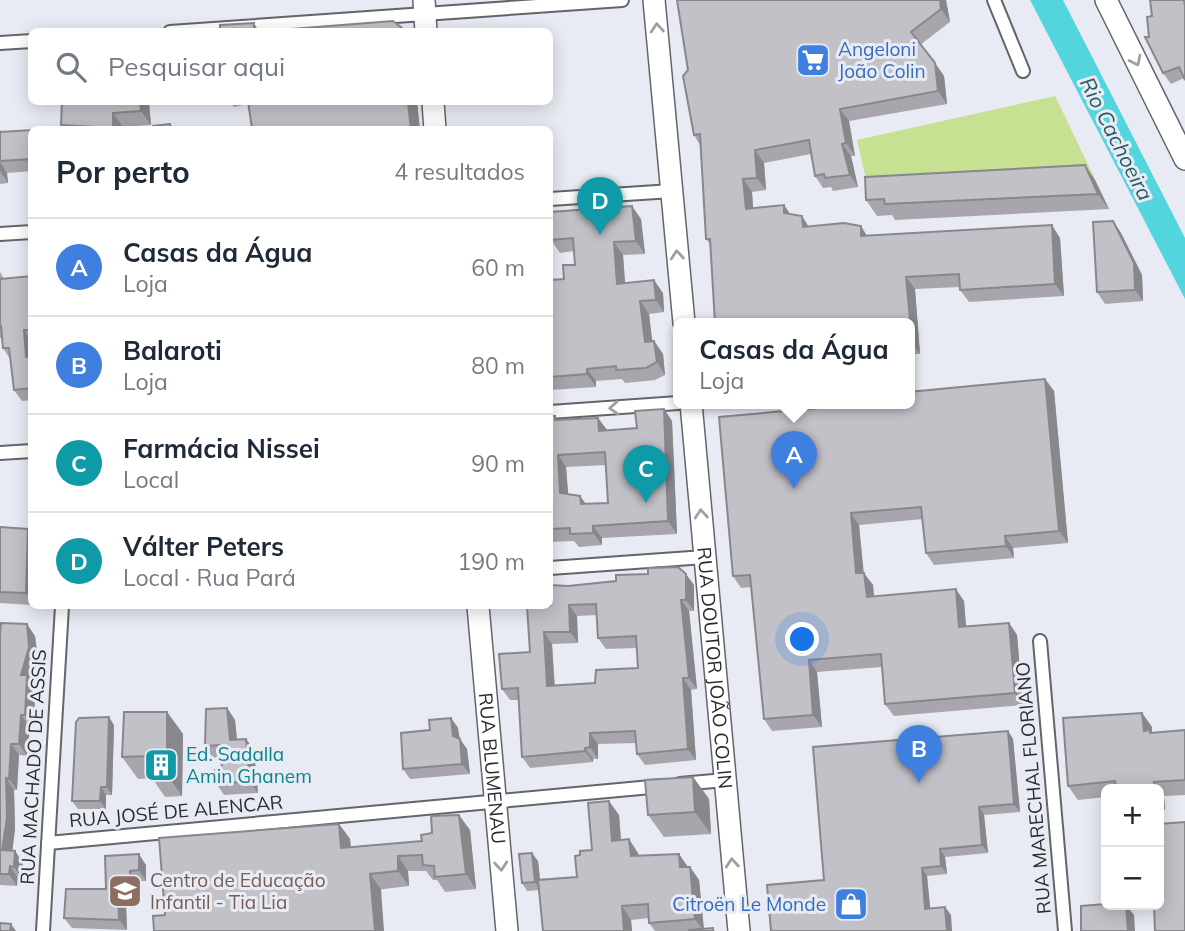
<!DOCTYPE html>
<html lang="pt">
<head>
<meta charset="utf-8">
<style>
	:root { --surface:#fff; --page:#f6f6f7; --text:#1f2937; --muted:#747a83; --line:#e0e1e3; --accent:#936b14 }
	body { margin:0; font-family:Mulish,sans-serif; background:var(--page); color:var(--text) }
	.controls { position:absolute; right:21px; bottom:21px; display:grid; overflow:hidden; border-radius:10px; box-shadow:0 4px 18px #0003 }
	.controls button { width:63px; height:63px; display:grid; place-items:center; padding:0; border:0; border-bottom:2px solid var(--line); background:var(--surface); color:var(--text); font:35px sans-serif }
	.you { position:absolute; left:803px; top:640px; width:24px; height:24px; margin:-18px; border:5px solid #fff; border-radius:50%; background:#1a73e8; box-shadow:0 0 0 10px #1a73e833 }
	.badge { display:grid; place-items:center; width:46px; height:46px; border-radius:50%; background:var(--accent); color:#fff; font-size:23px; font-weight:700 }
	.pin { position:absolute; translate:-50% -58px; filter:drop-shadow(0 2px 4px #0008) }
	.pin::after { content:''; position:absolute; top:37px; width:24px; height:21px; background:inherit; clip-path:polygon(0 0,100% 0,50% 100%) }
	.popup { position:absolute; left:673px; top:318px; width:242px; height:91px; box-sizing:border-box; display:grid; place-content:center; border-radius:10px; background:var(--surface); filter:drop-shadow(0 2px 5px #0005); font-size:23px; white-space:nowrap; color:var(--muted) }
	.popup b { font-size:26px; color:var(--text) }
	.popup::after { content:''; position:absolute; left:50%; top:100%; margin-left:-14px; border:14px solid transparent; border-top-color:var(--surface) }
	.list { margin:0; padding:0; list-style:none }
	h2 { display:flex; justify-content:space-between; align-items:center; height:91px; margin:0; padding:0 28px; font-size:30px }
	h2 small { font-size:23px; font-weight:400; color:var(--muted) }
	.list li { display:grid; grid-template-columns:46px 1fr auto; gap:21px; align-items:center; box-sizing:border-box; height:98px; padding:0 28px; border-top:2px solid var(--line) }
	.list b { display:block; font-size:26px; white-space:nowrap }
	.list p { margin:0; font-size:23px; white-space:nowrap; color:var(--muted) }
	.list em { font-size:23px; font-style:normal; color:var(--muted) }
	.icon { flex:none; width:38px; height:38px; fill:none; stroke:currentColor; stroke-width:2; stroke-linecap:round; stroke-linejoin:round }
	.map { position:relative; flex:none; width:1185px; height:931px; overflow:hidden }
	.search { position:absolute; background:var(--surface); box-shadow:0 4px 18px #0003; left:28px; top:28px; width:525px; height:77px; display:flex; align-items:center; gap:18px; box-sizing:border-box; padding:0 24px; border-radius:10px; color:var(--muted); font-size:26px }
	.panel { position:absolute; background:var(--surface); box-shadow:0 4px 18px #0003; left:28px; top:126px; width:525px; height:483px; border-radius:10px }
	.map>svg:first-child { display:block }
</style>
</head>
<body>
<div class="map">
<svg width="1185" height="931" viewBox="0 0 1185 931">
	<rect width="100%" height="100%" fill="#e8ebf3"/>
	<polygon fill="#c6e192" points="1055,96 1095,179 868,188 857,140"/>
	<polygon fill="#52d5dc" points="1030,0 1063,0 1185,238 1185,299"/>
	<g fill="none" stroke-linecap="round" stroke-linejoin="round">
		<g stroke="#62656b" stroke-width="16">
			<g id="street">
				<polyline points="994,0 1023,71"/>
				<polyline points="170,32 622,0"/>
				<polyline points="0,43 32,41"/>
				<polyline points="550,199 672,191"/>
				<polyline points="0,234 32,232"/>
				<polyline points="550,412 678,403"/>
				<polyline points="0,453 32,451"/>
				<polyline points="550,568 705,557"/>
				<polyline points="1040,641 1065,931"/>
				<polyline points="680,784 725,780"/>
				<polyline points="48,843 662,786"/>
				<polyline points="43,931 62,606"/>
			</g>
		</g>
		<g stroke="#62656b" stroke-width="24">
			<g id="primary">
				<polyline points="424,0 426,32"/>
				<polyline points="654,0 684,323"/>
				<polyline points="1106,0 1185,159"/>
				<polyline points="433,102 435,130"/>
				<path id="s1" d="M691 403 739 931"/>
				<path id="s2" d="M478 606 507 931"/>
			</g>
		</g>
		<use href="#street" stroke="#fff" stroke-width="12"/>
		<use href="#primary" stroke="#fff" stroke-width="21"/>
	</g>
	<g fill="#a8a6ac" fill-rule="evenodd">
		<polygon points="677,0 946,0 950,22 920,45 944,76 947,104 849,121 855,156 851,156 858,187 833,191 831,187 823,188 815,176 811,154 764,163 766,190 752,192 753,208 802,216 808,226 867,235 1060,238 1064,296 969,302 960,290 960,287 915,289 920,354 909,354 909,323 711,245 706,239 700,145 694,135 688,70"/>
		<polygon points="1150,0 1184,78 1171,84 1163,73 1149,37 1152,16"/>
		<polygon points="62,102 174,102 149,103 151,125 123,127 123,130 64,130 61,125"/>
		<polygon points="230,102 417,102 420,130 228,130 252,128 248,104 234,107"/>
		<polygon points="0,130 2,132 32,130 32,171 7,173 8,183 0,184"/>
		<polygon points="1095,180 1109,209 895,220 892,215 877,216 866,200"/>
		<polygon points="641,219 645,254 623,255 625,283 663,293 664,312 649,314 652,341 654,341 663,354 665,375 655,380 625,383 622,379 596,381 596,387 550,390 550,280 564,279 575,265 574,251 560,253 551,240"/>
		<polygon points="1113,221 1121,233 1142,275 1143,301 1105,304 1097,292"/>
		<polygon points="0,272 4,279 32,276 32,400 22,401 14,390 10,359 3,348 2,338 0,338"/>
		<polygon points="1045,379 1054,391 1068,543 1013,548 1014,558 934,565 926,553 923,519 859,525 863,573 873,585 874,596 964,601 966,627 1009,623 1017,635 1023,705 894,716 885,704 882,667 817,672 822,727 772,731 764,719 752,587 741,588 733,576 852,405"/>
		<path d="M664 409 672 421 677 534 602 538V545L579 547 574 541 550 542V416L558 420 598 418 607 430 637 428ZM606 465 608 503 586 504 568 494 566 467Z"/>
		<polygon points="0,527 32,534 32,605 0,603"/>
		<path d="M694 585V611H689L697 689 691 690 696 760 645 765 637 754 636 743 598 744V759H593V762L530 768 522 757 519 700H510L502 689 530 652 527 606ZM597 615 598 638 606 649 637 648 638 668 595 683 555 686 552 644 578 643 577 616Z"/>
		<polygon points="0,635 35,636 38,659 31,680 36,687 33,727 30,727 27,756 19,755 17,790 14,790 15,829 12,851 15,851 23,863 22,878 18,878 17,886 0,885"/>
		<polygon points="227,708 235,720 237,739 246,739 254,750 258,793 224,795 216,783 222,769 221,757 213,758 205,746"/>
		<polygon points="167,712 183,734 182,796 165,797 152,778 138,779 122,757"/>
		<polygon points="1142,713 1152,727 1152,733 1185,730 1185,795 1164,796 1165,810 1159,810 1159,789 1106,789 1106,797 1078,800 1068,786"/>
		<polygon points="451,718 458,728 459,739 467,749 470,774 410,779 403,769 430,730"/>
		<polygon points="114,725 112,795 106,795 106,809 78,809 72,801"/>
		<polygon points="1008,731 1013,739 1020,812 984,815 988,853 945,857 947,874 927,876 930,908 951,915 824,880"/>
		<polygon points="693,777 709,799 711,834 664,837 648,815"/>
		<polygon points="619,815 621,840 638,853 639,856 690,867 699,880 704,929 713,928 715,931 655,931 649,923 649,918 631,920 632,931 543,931 539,890 527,891 522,883 538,861 540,880 577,877 580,855 592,850"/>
		<polygon points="339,824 350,839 351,847 422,841 470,830 476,889 445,892 437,880 433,880 426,871 408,871 409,886 165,915"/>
		<polygon points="105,856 146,865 146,881 137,881 138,903 126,904 127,930 72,928 64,918 106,889"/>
	</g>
	<g fill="#88878c">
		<polygon points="940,0 946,0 950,22 941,9"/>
		<polygon points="254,23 259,32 254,32"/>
		<polygon points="935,63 944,76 947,104 938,91"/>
		<polygon points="140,102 148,102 149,103 151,125 141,111"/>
		<polygon points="408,102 417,102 420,130 411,130"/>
		<polygon points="840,109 849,121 855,156 846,143"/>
		<polygon points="113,113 123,127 123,130 113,130"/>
		<polygon points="842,144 851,156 858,187 850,175"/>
		<polygon points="755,150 764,163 766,190 757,178"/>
		<polygon points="0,162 7,173 8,183 0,171"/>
		<polygon points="1085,165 1095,180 1109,209 1098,194"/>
		<polygon points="743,179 752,192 754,221 746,209"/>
		<polygon points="784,205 793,218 784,213"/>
		<polygon points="632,206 641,219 645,254 636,241"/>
		<polygon points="802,216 810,229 803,227"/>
		<polygon points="1113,221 1121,233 1142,275 1143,301 1135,290"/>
		<polygon points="1052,225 1060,238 1064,296 1055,284"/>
		<polygon points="861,226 869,239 861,236"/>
		<polygon points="614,242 623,255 626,296 617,284"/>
		<polygon points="906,277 915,289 920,354 912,342"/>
		<polygon points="654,280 663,293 664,312 656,300"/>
		<polygon points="640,301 649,314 654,355 645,342"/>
		<polygon points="24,330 31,341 32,365 26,357"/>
		<polygon points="654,341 663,354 665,375 657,362"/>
		<polygon points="587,369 596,381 596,387 587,374"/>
		<polygon points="1045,379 1054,391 1068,543 1059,531"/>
		<polygon points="664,409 672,421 677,534 668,521"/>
		<polygon points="598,418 607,430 599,431"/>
		<polygon points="558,455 566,467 569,505 560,493"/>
		<polygon points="580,496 589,508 581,504"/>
		<polygon points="851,513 859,525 865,585 856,573"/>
		<polygon points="593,526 602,538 602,545 593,533"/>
		<polygon points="28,529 32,534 32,601 26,593"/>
		<polygon points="1005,536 1013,548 1014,558 1006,546"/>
		<polygon points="864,573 873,585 875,609 867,597"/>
		<polygon points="686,574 694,585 694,611 686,600"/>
		<polygon points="956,589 964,601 967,639 959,627"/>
		<polygon points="681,600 689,611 697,689 689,678"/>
		<polygon points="569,605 577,616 578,643 570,632"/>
		<polygon points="1009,623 1017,635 1023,705 1015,693"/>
		<polygon points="27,624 35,636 38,659 31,680 36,687 33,727 25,715 21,675"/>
		<polygon points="544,632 552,644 555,698 547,686"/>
		<polygon points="809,660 817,672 822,727 813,715"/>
		<polygon points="683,678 691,690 696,760 688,749"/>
		<polygon points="227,708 235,720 238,752 230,740"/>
		<polygon points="167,712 183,734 182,796 167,774"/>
		<polygon points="1142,713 1152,727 1152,734 1144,731"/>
		<polygon points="21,715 30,727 27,756 19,744"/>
		<polygon points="109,717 114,725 112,795 107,787"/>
		<polygon points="451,718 458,728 461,746 453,736"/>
		<polygon points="1008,731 1013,739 1020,812 1014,804"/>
		<polygon points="590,733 598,744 598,759 590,747"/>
		<polygon points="246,739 254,750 258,793 250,782"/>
		<polygon points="460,739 467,749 470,774 462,764"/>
		<polygon points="11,744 19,755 17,790 9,779"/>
		<polygon points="585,748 593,759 593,762 585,751"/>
		<polygon points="693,777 709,799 711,834 695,812"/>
		<polygon points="6,778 14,790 15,829 11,862 2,850"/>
		<polygon points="1154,782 1164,796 1165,810 1159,801 1159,789 1155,789"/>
		<polygon points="101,787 106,795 106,809 100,801"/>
		<polygon points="609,801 619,815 622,854 612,841"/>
		<polygon points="979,807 984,815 988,853 982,845"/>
		<polygon points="459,815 470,830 476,889 466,874"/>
		<polygon points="339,824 350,839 352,863 341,848"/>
		<polygon points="629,839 638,853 640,870 631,856"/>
		<polygon points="940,849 945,857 947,874 941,866"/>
		<polygon points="15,851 23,863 22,878 14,867"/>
		<polygon points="532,853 538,861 541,890 535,882"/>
		<polygon points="139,854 146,865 146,881 139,870"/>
		<polygon points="679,854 688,867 680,867"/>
		<polygon points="398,856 408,871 409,886 398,871"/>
		<polygon points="10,866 18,878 17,886 9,874"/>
		<polygon points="690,867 699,880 704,931 695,919"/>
		<polygon points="922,868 927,876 931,916 925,909"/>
		<polygon points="130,871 137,881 138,903 131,893"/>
		<polygon points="370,874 381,889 384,931 375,931"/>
		<polygon points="118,894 126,904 127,930 119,920"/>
		<polygon points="1126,905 1134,915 1135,931 1128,931"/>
		<polygon points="622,906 631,920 632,931 624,931"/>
		<polygon points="945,907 951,915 952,931 947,931"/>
		<polygon points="11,924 16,931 10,931"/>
	</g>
	<g fill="#c3c1c8" stroke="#88878c" stroke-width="2" fill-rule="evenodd">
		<polygon points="677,0 940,0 941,9 911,32 935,63 938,91 840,109 846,143 842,144 850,175 825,178 824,174 815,176 809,140 755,150 757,178 743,179 746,209 784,205 784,213 802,216 803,227 844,223 861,226 861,236 1052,225 1055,284 960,290 959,274 906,277 912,342 909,342 909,323 715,323 710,239 706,239 700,134 694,135 683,76 688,70"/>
		<polygon points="1150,0 1184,0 1185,6 1185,80 1179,67 1163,73 1145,37 1149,37 1147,17 1152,16"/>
		<polygon points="393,21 402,28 402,32 287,31 291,29"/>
		<polygon points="254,23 254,32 220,32 220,25"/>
		<polygon points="62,102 140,102 141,111 113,113 113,128 61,125"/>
		<polygon points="248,102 408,102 411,130 228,130 252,128"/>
		<polygon points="170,124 171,130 153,130 153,126"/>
		<polygon points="32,130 32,159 0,161 0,132"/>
		<polygon points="1085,165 1098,194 885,204 884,199 866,200 865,177"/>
		<polygon points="632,206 636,241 614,242 617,284 654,280 656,300 640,301 645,342 654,341 657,362 646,368 616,370 616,366 587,369 587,374 550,377 550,280 564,279 563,265 575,265 573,238 551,240 550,212"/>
		<polygon points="1113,221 1134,263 1135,290 1097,292 1093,222"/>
		<polygon points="32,276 32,330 24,330 26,357 32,357 32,388 14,390 9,348 3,348 1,326 0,326 0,279"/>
		<polygon points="1045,379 1059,531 1005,536 1006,546 926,553 921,507 851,513 856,573 864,573 867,597 956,589 959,627 1009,623 1015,693 885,704 881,654 809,660 813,715 764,719 750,575 733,576 719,417 852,405 852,403 909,403 909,392"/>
		<path d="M664 409 668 521 593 526V533L570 534V528L550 529V416H555V420L598 418 599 431 637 428 635 411ZM605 452 608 503 581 504 580 496 560 493 558 455Z"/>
		<polygon points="0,527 28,529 26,593 0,592"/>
		<path d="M678 567 686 574V600H681L689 678H683L688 749 637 754 635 731 590 733V747L585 748V751L522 757 518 688 502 689 499 654 530 652 527 606H550V585L568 586 616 581V575L648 574V568ZM596 604 598 638 636 636 638 668 596 670 595 683 547 686 544 632H570L569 605Z"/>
		<polygon points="1,623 27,624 29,647 21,675 27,675 25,715 21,715 19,744 11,744 9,779 6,778 7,818 2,850 15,851 14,867 10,866 9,874 0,874 0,635"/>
		<polygon points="227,708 230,740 246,739 250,782 216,783 215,770 222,769 220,745 205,746 206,709"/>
		<polygon points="124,712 167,712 167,774 149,775 148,756 122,757"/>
		<polygon points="1142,713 1144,731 1150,730 1150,733 1185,730 1185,780 1154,782 1155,789 1130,789 1130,786 1116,787 1115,781 1068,786 1063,718"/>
		<polygon points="109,717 107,787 101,787 100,801 72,801 76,722 79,718"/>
		<polygon points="451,718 453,736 460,739 462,764 403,769 401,733 430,730 429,720"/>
		<polygon points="1008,731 1014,804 979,807 982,845 940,849 941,866 922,868 925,909 945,907 947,931 771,931 767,885 824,880 813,747"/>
		<polygon points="693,777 695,812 648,815 645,780"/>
		<polygon points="609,801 612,841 629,839 631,856 679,854 680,867 690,867 695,919 649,923 648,904 622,906 624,931 543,931 538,880 577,877 575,856 580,855 580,851 592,850 588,803"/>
		<polygon points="459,815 466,874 435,877 434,866 423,865 422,855 398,856 398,871 370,874 375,931 154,931 153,916 165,915 159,838 339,824 341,848 422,841 421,835 432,833 431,816"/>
		<polygon points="1185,822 1185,931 1155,931 1154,905 1159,905 1159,824"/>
		<polygon points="532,853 535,882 522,883 519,854"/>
		<polygon points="139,854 139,870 130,871 131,893 118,894 119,920 64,918 66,889 106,889 105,856"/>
		<polygon points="1106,904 1126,905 1128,931 1081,931 1081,906"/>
		<polygon points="0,923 11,924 10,931 0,931"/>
		<polygon points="713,928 713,931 689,931 689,930"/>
	</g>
	<defs><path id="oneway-chevron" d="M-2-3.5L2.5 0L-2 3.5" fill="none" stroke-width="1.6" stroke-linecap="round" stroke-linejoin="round" transform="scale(1.75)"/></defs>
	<g stroke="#9fa0a1">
		<use href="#oneway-chevron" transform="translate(657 28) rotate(-95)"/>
		<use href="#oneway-chevron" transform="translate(1136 61) rotate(64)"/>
		<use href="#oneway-chevron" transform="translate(677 255) rotate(-95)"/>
		<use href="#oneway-chevron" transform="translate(614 408) rotate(176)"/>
		<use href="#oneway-chevron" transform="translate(701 514) rotate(-95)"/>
		<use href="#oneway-chevron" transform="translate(732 863) rotate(-95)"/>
		<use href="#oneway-chevron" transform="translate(501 866) rotate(85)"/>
	</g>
	<defs>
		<g id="supermarket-square" transform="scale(1.75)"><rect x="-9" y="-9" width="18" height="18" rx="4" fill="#3f7fe0" stroke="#e8ebf3"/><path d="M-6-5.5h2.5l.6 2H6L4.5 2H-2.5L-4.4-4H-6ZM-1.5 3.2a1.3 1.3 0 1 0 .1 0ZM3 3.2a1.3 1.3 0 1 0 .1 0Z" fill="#fff"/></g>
		<g id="building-square" transform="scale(1.75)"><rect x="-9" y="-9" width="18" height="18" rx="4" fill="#0f9aa8" stroke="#e8ebf3"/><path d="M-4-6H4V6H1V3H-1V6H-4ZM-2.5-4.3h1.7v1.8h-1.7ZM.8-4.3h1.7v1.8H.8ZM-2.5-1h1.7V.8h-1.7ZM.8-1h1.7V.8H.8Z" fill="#fff"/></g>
		<g id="school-square" transform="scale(1.75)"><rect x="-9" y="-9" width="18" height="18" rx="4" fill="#8d6e63" stroke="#e8ebf3"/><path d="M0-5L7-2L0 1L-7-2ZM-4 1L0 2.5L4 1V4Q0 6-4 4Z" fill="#fff"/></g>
		<g id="shop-square" transform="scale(1.75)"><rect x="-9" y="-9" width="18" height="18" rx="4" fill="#3f7fe0" stroke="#e8ebf3"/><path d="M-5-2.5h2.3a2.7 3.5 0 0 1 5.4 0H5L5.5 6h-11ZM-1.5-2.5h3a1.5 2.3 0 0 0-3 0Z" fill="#fff"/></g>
	</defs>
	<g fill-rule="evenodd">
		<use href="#supermarket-square" x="813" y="60"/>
		<use href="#building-square" x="161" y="765"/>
		<use href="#school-square" x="125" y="891"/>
		<use href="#shop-square" x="851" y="904"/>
	</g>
	<g text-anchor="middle" stroke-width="6" stroke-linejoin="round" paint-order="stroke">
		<g font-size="19" fill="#366cbe" stroke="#e8ebf3" text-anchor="start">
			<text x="838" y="56">Angeloni<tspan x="838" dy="22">João Colin</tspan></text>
			<text x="826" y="911" text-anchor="end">Citroën Le Monde</text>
		</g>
		<g font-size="19" fill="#2a2c2e" stroke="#e8ebf3">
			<text dy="7" stroke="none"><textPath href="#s1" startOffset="266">RUA DOUTOR JOÃO COLIN</textPath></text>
			<text transform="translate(33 767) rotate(-87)" y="7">RUA MACHADO DE ASSIS</text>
			<text dy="7" stroke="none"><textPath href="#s2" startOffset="163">RUA BLUMENAU</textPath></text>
			<text transform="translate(1033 788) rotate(-95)" y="7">RUA MARECHAL FLORIANO</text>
			<text transform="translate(176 811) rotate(-5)" y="7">RUA JOSÉ DE ALENCAR</text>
		</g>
		<g font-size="19" fill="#0d838f" stroke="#e8ebf3" text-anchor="start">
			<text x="186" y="761">Ed. Sadalla<tspan x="186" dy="22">Amin Ghanem</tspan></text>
		</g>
		<g font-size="19" fill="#785e54" stroke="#e8ebf3" text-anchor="start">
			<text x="150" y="887">Centro de Educação<tspan x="150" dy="22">Infantil - Tia Lia</tspan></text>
		</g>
		<g font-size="21" font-style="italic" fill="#245b5e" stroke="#e8ebf3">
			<text transform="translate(1116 139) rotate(63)" y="7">Rio Cachoeira</text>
		</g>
	</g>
</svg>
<div class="controls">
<button>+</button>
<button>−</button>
</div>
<div class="you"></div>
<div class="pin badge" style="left:794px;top:489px;background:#3f7fe0">A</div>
<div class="popup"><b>Casas da Água</b>Loja</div>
<div class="pin badge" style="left:919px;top:783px;background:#3f7fe0">B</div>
<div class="pin badge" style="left:646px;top:503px;background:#0f9aa8">C</div>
<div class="pin badge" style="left:600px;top:235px;background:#0f9aa8">D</div>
<div class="search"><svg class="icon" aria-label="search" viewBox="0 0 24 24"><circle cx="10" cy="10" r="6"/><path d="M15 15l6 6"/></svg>Pesquisar aqui</div>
<section class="panel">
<h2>Por perto<small>4 resultados</small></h2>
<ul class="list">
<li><span class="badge" style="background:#3f7fe0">A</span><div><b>Casas da Água</b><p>Loja</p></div><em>60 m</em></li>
<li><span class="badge" style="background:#3f7fe0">B</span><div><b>Balaroti</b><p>Loja</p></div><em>80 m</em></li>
<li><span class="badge" style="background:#0f9aa8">C</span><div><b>Farmácia Nissei</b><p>Local</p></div><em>90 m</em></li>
<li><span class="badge" style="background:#0f9aa8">D</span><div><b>Válter Peters</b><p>Local · Rua Pará</p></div><em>190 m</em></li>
</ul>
</section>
</div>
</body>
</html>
